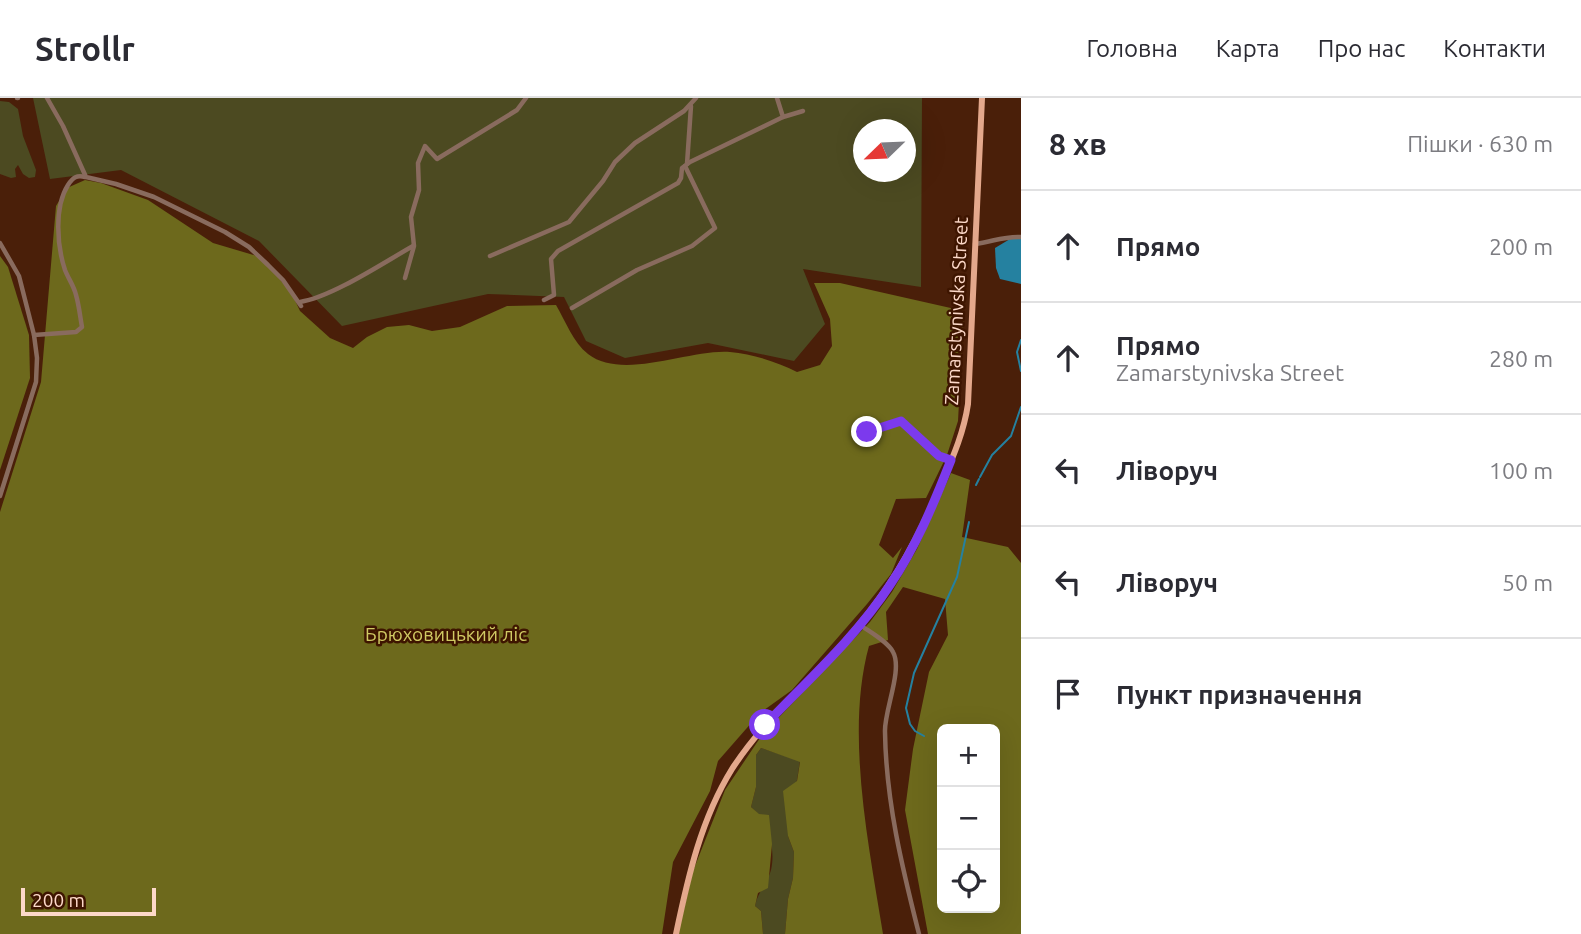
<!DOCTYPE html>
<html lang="uk">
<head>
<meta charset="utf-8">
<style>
	:root { --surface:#fff; --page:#f2f2f3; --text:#2b2b33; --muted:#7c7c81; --line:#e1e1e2 }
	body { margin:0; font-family:Ubuntu,sans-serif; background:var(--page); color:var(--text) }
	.controls { position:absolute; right:21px; bottom:21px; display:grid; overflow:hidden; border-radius:10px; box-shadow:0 7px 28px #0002 }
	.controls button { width:63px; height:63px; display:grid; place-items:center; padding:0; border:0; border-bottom:2px solid var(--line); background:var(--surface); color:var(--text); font:35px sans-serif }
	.compass { position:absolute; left:853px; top:21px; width:63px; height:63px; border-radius:50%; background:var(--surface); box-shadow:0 7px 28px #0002; rotate:247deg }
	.scale { position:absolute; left:21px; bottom:18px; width:135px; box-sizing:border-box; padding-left:7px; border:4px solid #fdd9c9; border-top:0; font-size:19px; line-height:24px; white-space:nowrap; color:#fdd9c9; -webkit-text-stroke:5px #3e1500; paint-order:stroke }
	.stop { position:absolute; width:21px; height:21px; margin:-16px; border:5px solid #7c3aed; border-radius:50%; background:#fff }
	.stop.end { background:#7c3aed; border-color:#fff; box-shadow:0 2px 7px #0008 }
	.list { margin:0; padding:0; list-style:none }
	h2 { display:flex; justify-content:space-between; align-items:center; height:91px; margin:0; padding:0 28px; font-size:30px }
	h2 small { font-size:23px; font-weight:400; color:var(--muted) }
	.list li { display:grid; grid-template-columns:46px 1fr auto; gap:21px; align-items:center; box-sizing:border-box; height:112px; padding:0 28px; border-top:2px solid var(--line) }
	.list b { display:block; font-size:26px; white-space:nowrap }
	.list p { margin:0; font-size:23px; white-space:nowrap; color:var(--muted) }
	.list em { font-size:23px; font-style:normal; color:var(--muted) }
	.icon { flex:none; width:38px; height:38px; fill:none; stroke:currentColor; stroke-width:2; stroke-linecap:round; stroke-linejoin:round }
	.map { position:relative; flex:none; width:1021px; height:836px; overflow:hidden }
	header { display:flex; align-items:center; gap:42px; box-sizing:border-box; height:98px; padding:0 35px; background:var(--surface); border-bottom:2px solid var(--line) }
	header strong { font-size:33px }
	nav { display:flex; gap:38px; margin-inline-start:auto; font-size:24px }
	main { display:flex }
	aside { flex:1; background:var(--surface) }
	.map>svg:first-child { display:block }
</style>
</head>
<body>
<header>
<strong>Strollr</strong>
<nav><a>Головна</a><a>Карта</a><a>Про нас</a><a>Контакти</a></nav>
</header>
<main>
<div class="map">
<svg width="1021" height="836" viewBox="0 0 1021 836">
	<rect width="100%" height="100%" fill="#4a1f09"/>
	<g fill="#4c4a21" fill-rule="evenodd">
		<path d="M33 0H922L921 189 803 171 825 226 794 263 708 245 625 260 586 243 564 199 488 196 342 228 259 143 121 72 50 81ZM864 32H906V74H864Z"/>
		<polygon points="0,3 9,4 18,11 23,38 36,72 35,79 29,80 23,76 18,67 15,71 16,79 11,80 0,76"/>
		<path d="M761 650 800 663 788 738 794 754 793 780 788 801 785 836H763L761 813 755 808C758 793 768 785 771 772 776 750 768 724 751 709L756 689V657Z"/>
	</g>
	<g fill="#6d691c" fill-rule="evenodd">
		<path d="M85 82 101 85 148 102 213 145 257 158 268 167 292 196 300 213 330 240 353 250 367 239 387 229 409 227 432 233 460 229 507 208 556 207C566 224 573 244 588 256 623 283 689 251 730 254 753 256 777 264 797 274L820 267 832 248 830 221 814 185H840L964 213 958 323 947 357 926 400 896 401 879 447 893 460 902 449 891 476 867 506 792 592 760 615 718 663 710 693 673 764 662 836H0V414L41 284 56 108 67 90Z"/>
		<polygon points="0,158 8,169 29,237 30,280 0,372"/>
		<path d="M951 375 970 382 962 439 1008 449 1021 465V836H928L905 712 913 651 929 574 948 537 945 501 903 489 886 514 888 542 869 548C845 635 869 748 883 836H785L788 801 793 780 794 754 788 738 783 693 797 683 800 664 761 650 756 657V689L751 709 759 716 769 717 772 746 768 790 758 795 755 808 761 813 763 836H678L693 773 725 692 762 637 870 524 892 494 917 451ZM942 631H995V810H942Z"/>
	</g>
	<polygon fill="#2581a0" points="1010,141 1021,141 1021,186 1000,181 996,170 995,150"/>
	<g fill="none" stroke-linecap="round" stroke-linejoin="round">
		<g stroke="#2581a0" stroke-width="2">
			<polyline points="1021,242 1017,254 1021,273"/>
			<polyline points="980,379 992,357 1011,338 1021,309"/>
			<polyline points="976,387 979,381"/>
			<polyline points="924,638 915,633 910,626 906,610 914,575 957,479 969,424"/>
		</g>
		<g stroke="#896b5e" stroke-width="4.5">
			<polyline points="17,0 18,0"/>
			<polyline points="47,0 63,28 86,79 116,86 154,99 225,134 249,149 268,167 283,182 301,208"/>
			<polyline points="783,19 803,13"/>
			<polyline points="687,66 691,8"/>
			<polyline points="0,145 19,178 34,237 37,260 36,284 0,398"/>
			<path d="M975 146C992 144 1003 138 1021 139"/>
			<polyline points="490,158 569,124 603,83 615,64 635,45 684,13 696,0"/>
			<polyline points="405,180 414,148 411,119 419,92 418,65 425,48 437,61 517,12 526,0"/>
			<polyline points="544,202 554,197 551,161 558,153 678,85 681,80 682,70 690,64 783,19 777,0"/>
			<path d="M300 204C332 199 383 165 413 148"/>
			<polyline points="572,210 637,172 692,148 715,130 685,68"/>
			<path d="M34 237 76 234 82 229C80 218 79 207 76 197 74 188 68 180 65 172 57 148 54 109 68 87 73 79 77 77 85 79"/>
			<polyline points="867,334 901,323 939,358 951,362"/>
			<path d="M860 527C870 534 888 544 893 554 903 572 884 613 885 634 886 703 902 769 919 836"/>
		</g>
		<path stroke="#e4a88c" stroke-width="6" d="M676 836C688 779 701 721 732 671 761 626 801 591 837 552 887 499 915 448 943 382 954 357 964 333 968 306L982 0"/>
	</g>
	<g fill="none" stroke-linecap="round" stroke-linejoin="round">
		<path stroke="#7c3aed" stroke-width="9" d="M765 627C808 582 856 539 890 487 916 449 934 405 951 362L939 358 901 323 867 334"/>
	</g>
	<g text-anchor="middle" stroke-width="5" stroke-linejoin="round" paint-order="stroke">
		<g font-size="19" fill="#fdd9c9" stroke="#3e1500">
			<text transform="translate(956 213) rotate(-87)" y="7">Zamarstynivska Street</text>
		</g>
		<g font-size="19" fill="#d0ca63" stroke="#3e1500">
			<text x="446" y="543">Брюховицький ліс</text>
		</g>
	</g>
</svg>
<div class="controls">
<button>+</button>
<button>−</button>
<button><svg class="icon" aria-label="locate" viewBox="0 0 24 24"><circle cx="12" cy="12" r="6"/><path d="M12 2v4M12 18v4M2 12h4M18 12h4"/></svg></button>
</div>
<svg class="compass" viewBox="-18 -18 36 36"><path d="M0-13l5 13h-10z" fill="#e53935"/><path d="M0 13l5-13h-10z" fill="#7c7c81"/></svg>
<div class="scale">200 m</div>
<div class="stop" style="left:765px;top:627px"></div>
<div class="stop end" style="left:867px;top:334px"></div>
</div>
<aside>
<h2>8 хв<small>Пішки · 630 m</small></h2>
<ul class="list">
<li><svg class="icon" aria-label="ahead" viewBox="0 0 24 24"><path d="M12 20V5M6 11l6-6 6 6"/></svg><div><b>Прямо</b></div><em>200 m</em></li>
<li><svg class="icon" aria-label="ahead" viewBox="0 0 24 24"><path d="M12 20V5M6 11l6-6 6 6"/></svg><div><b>Прямо</b><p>Zamarstynivska Street</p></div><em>280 m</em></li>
<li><svg class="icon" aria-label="left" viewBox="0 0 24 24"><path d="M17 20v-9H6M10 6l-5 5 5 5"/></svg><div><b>Ліворуч</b></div><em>100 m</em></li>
<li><svg class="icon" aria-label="left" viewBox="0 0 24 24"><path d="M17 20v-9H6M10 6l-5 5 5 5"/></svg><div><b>Ліворуч</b></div><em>50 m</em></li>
<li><svg class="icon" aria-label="arrive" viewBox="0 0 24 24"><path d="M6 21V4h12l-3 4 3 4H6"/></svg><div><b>Пункт призначення</b></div></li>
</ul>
</aside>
</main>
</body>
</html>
